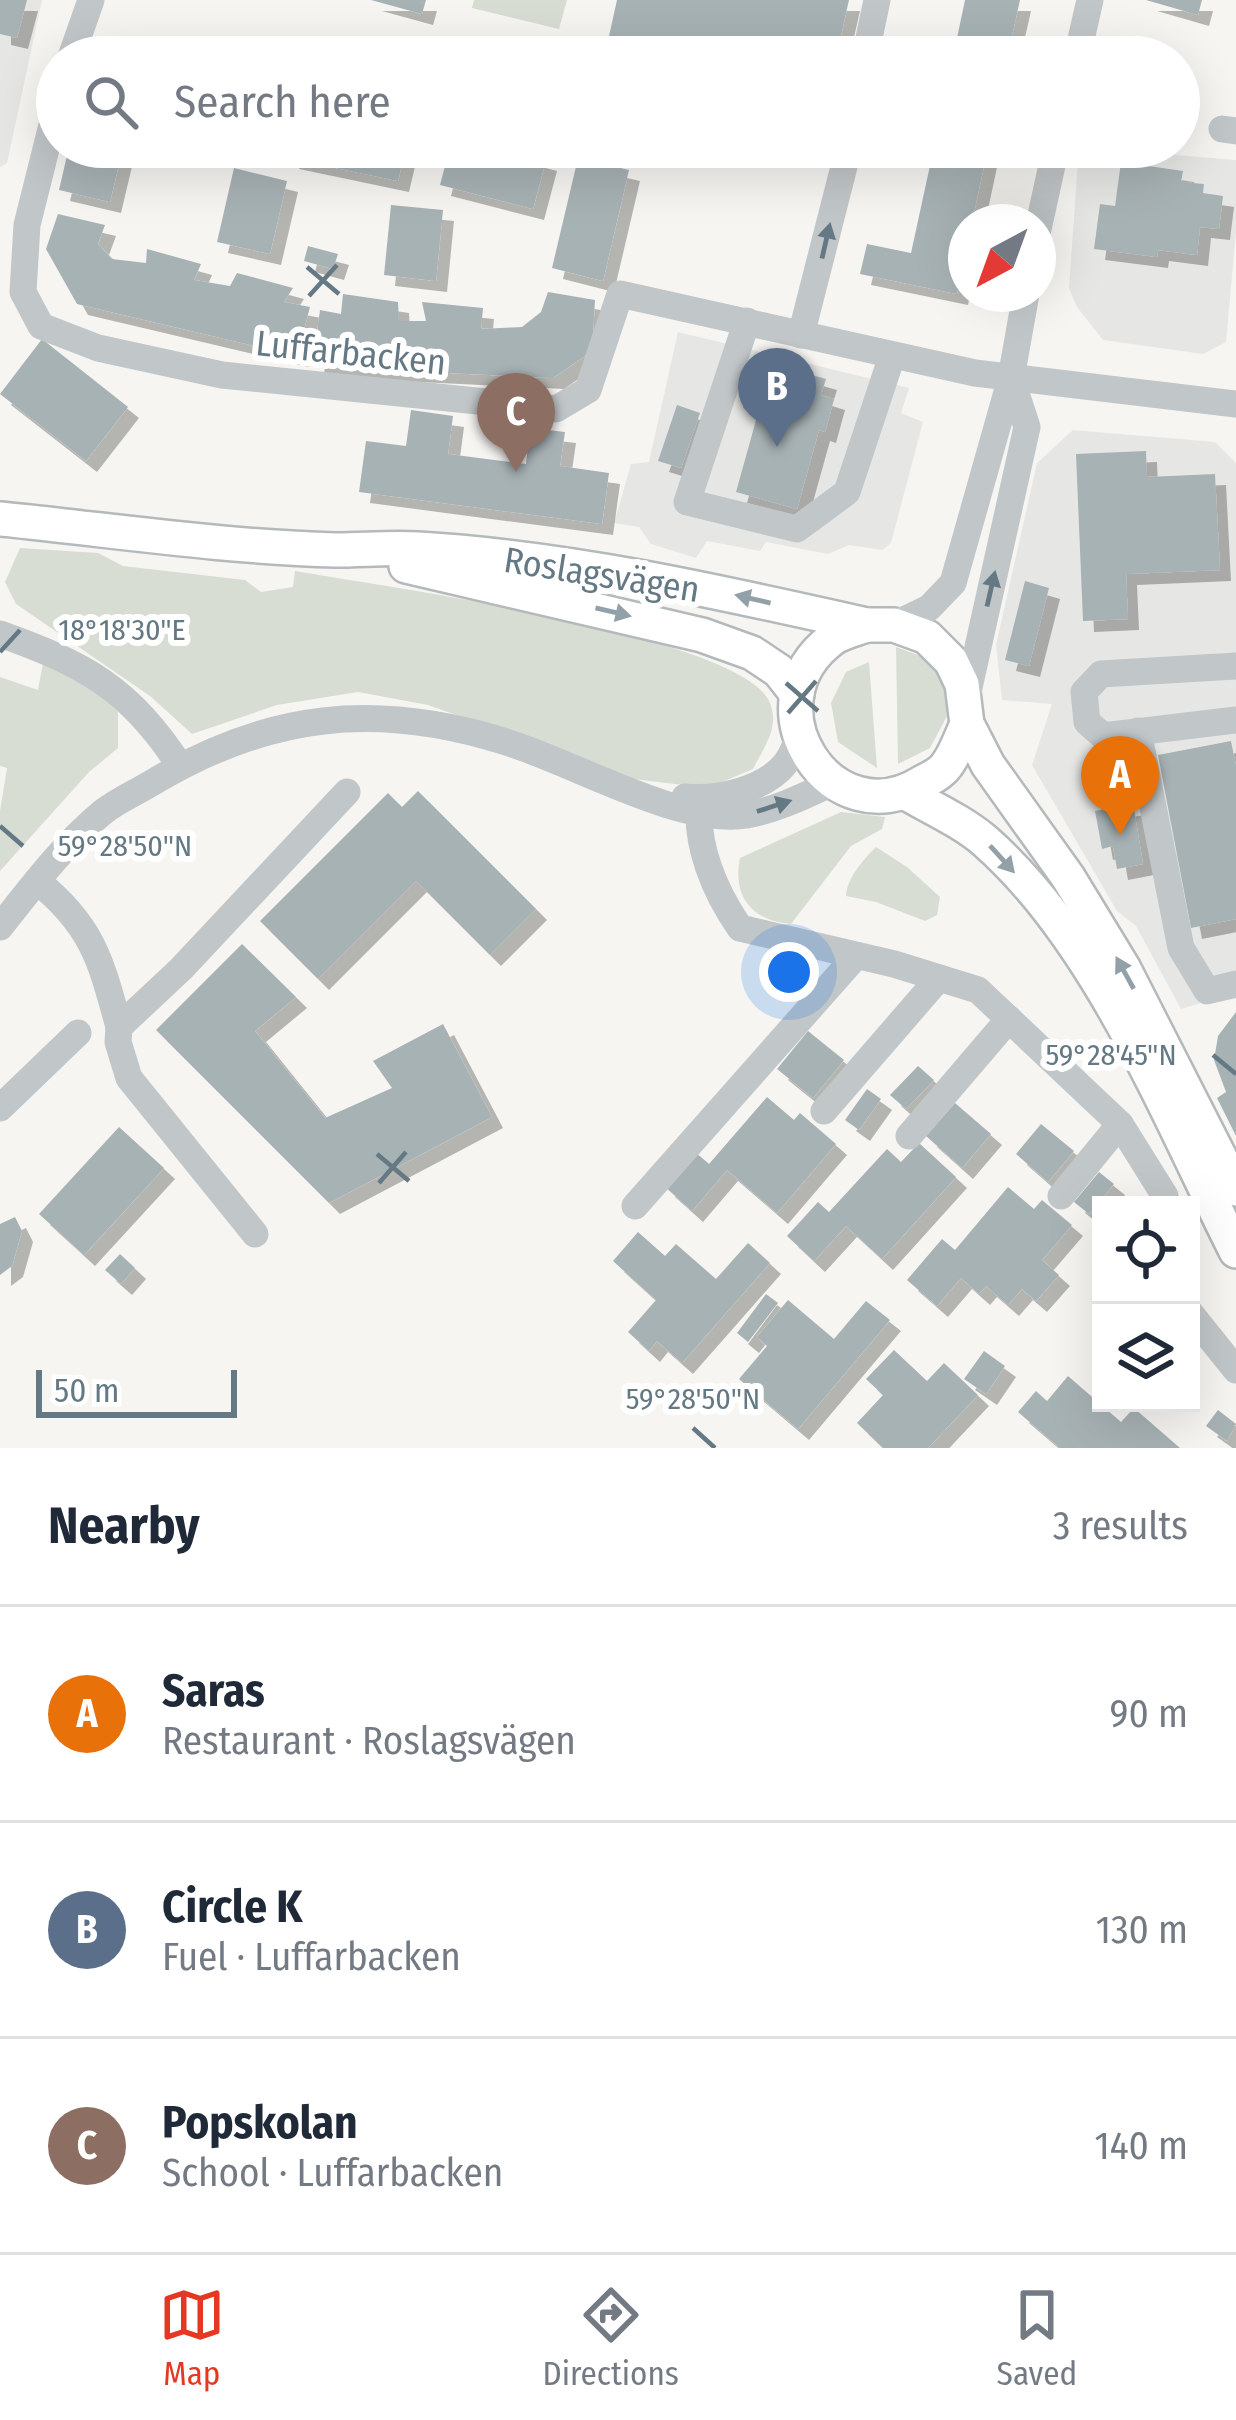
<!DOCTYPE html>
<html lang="en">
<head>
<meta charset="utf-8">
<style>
	:root { --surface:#fff; --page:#f2f2f3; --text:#1f2937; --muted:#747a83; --line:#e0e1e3; --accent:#e43823 }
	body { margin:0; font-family:"Fira Sans Condensed",sans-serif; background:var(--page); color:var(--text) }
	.controls { position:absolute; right:36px; bottom:36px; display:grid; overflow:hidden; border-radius:0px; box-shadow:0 12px 48px #0002 }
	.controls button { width:108px; height:108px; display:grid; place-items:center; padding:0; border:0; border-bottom:3px solid var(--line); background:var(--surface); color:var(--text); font:60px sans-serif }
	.compass { position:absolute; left:948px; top:204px; width:108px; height:108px; border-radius:50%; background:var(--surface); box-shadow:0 12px 48px #0002; rotate:221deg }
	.scale { position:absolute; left:36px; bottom:30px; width:201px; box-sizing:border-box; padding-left:12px; border:6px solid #647983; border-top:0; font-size:33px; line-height:42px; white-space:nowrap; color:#647983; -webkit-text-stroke:9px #fff; paint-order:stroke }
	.you { position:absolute; left:789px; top:972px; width:42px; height:42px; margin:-30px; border:9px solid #fff; border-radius:50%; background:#1a73e8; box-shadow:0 0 0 18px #1a73e833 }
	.badge { display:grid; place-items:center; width:78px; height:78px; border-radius:50%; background:var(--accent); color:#fff; font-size:39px; font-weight:700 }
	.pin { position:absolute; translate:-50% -99px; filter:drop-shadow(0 3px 6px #0008) }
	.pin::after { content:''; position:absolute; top:63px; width:42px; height:36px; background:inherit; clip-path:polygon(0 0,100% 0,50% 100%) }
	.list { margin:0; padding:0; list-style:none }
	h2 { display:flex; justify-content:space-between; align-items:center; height:156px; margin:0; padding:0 48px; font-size:51px }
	h2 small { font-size:39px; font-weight:400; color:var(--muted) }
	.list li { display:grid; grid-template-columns:78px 1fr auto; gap:36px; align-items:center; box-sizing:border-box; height:216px; padding:0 48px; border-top:3px solid var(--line) }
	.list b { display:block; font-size:45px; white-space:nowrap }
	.list p { margin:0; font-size:39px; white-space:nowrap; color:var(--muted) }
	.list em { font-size:39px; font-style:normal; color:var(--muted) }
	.icon { flex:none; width:66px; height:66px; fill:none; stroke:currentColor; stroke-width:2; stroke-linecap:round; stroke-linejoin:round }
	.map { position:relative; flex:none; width:1236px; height:1448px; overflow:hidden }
	.search { position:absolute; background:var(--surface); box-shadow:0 12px 48px #0002; left:36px; right:36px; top:36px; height:132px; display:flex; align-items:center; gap:30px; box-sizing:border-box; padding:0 42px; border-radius:66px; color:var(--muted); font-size:45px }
	.sheet { height:804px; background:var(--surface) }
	nav { display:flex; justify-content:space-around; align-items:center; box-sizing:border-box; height:168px; border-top:3px solid var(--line); background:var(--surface); font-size:33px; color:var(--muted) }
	nav a { display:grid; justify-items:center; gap:6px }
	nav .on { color:var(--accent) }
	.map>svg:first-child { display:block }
</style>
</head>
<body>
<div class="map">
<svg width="1236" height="1448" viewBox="0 0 1236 1448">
	<defs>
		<filter id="shadow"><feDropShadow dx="11" dy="11" stdDeviation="0" flood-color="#0004"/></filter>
	</defs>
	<rect width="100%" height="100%" fill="#f6f5f2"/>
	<g fill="#e6e7e5">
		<polygon points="0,0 42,0 7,163 0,167"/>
		<polygon points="1079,147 1236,160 1236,232 1226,342 1203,354 1103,340 1077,307 1069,288"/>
		<polygon points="678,332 909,388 901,413 923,422 891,543 882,550 849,545 828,554 766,542 760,551 707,541 696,558 651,544 639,527 614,523 631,464 649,462"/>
		<polygon points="1073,430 1215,442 1236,463 1236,993 1181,1009 1136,926 1117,911 1032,765 1052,704 1002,700 996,645 1037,463"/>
	</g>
	<g fill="#d8ddd3">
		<polygon points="474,0 567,0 559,29 472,8"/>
		<path d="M20 548 98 553 123 566 245 580 261 592 293 587 295 571C375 585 739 635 769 701 781 726 764 747 753 769L708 788 633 779 428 705 358 692 277 705 192 734 150 696 16 604 5 582Z"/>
		<polygon points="896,647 926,658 944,680 947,716 930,748 898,764"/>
		<polygon points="869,662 877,768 838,742 831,703 846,672"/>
		<polygon points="43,663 93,683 118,712 118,748 89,772 0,871 0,811 7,768 0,766 0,677 38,690"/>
		<path d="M841 812 885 817 882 829 851 846 791 924C753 921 732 897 740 858Z"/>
		<path d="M876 847 907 867 940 897 937 915 925 921 876 902 846 896C847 878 863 860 876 847Z"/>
	</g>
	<g fill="#a7b2b5" filter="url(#shadow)">
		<polygon points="0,0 27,0 17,38 0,34"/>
		<polygon points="371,0 426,0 422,14"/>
		<polygon points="617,0 849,0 836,57 782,45 780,57 605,54"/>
		<polygon points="965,0 1020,0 1007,57 953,57"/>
		<polygon points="1146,0 1202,0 1198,15"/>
		<polygon points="69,147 123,147 110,202 59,190"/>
		<polygon points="290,147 406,147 398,181 288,158"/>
		<polygon points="450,147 497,147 546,160 533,209 440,185"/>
		<polygon points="934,147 988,147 972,222 966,222 966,250 957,294 860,274 867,244 911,253"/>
		<polygon points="578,158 629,170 603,281 552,268"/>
		<polygon points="1121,162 1183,171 1181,182 1204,184 1203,193 1223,196 1219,229 1200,227 1197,255 1158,250 1157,257 1094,249 1100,204 1115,206"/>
		<polygon points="234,168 287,181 270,254 217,242"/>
		<polygon points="391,205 443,210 436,281 384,275"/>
		<polygon points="58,214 105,225 98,244 112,259 146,263 147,249 201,264 194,280 230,286 237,273 293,288 284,302 310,307 297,356 77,304 46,249"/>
		<polygon points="308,246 338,254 333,269 304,261"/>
		<polygon points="548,292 595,300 592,351 553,378 347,368 313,363 320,310 341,314 343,294 398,302 399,321 426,321 422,302 483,308 481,329 522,327 541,312"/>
		<polygon points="42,339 128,407 86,461 0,394"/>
		<polygon points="769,363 826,379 821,395 834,399 825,432 819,430 797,509 736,492 758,413 743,408 753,374 765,377"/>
		<polygon points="677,405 700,413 681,468 658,461"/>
		<polygon points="411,410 453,416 448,454 526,464 530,428 565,432 560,466 609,473 602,524 359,492 366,441 406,446"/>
		<polygon points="1146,451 1147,477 1215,474 1220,570 1126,574 1128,619 1083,621 1076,454"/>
		<polygon points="1025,581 1049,588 1029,666 1005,660"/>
		<polygon points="1231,741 1236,766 1236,919 1191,928 1158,755"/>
		<polygon points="418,791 536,909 490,955 416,881 318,979 260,921 388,793 402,807"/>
		<polygon points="1133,804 1143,864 1117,869 1113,846 1102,849 1095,811"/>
		<polygon points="242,944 296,997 255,1031 325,1118 392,1088 373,1061 443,1024 492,1117 329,1203 156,1030"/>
		<polygon points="1236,1012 1236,1136 1217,1098 1226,1092 1214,1060 1218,1036"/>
		<polygon points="808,1031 844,1060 813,1098 777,1069"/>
		<polygon points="918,1066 934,1080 906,1109 890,1095"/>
		<polygon points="867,1089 881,1099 859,1130 845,1120"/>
		<polygon points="767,1097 794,1120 800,1113 836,1144 777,1213 727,1170 692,1211 664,1186 694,1151 709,1164"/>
		<polygon points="955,1103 991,1134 962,1168 926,1136"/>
		<polygon points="1041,1124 1074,1151 1048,1182 1016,1154"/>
		<polygon points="119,1127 164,1168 84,1255 39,1214"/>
		<polygon points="919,1143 956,1177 882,1259 846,1226 814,1261 787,1236 818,1202 829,1212 887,1149 901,1162"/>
		<polygon points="1099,1172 1114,1184 1089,1214 1074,1202"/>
		<polygon points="1008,1187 1034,1209 1042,1200 1072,1225 1042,1260 1059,1275 1036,1301 1022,1289 1008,1305 986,1286 979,1294 961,1278 937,1306 907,1280 942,1239 955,1250"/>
		<polygon points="15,1217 22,1231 12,1266 0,1275 0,1224"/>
		<polygon points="638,1232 665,1256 676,1244 716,1279 748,1243 770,1263 682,1363 657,1341 649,1351 628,1332 656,1300 613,1261"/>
		<polygon points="120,1254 135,1268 121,1284 105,1270"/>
		<polygon points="766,1294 778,1303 748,1342 737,1333"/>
		<polygon points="788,1300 834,1339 866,1301 890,1320 798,1429 739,1379 767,1346 757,1337"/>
		<polygon points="894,1350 927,1381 944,1363 978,1395 928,1448 883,1448 857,1423 883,1395 866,1379"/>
		<polygon points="984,1351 1005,1366 986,1394 964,1379"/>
		<polygon points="1068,1376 1121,1422 1134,1408 1180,1448 1060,1448 1018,1412 1036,1391 1047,1401"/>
		<polygon points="1218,1410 1236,1424 1227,1441 1206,1426"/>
	</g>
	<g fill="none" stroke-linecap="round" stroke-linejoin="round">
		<g stroke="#b4b9bc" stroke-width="38">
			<g id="major">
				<path d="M0 519C111 530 224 547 336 550 363 550 391 547 418 549 570 558 720 592 867 625H894L927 637 951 661 962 684 967 724 988 765 1068 877 1124 969 1236 1189"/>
				<polyline points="406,566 702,635 752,653 779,671 797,694"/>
				<path d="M867 625C856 629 842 632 832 639 744 705 832 840 923 782 931 778 941 773 946 766 955 755 961 737 967 724"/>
				<path d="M906 793C932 808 963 822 985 841 1099 941 1169 1118 1236 1251"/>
			</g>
		</g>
		<g stroke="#c1c6c8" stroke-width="27">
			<polyline points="71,57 91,0"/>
			<polyline points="865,57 877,0"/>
			<polyline points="1077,57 1090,0"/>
			<polyline points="57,105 27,225 23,292 41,326 98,348 222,375 556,409 588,390 620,294 975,373 1236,404"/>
			<polyline points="1222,129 1236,131"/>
			<polyline points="1038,229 1056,147"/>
			<polyline points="747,321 687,502 797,529 847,492 892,356"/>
			<polyline points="801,335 849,147"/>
			<polyline points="894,625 929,608 953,583 1011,378 1026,294"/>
			<path d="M0 634C84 664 130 688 180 766"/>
			<polyline points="1236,666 1101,674 1084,692 1087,722 1103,736 1236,720"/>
			<polyline points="966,701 1027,427 1011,378"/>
			<polyline points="1138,731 1181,948 1207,991 1236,984"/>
			<path d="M685 797C717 800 764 790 785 764 791 757 795 746 799 737"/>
			<path d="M700 798C694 844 715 892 740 928L894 964 978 990 1120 1124 1165 1196 1159 1205"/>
			<path d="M37 881C93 926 101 961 119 1027L181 969 347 792"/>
			<path d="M0 927C31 888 64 844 103 812 117 801 135 793 150 784 267 713 376 701 506 742 573 762 680 826 747 815 776 810 806 795 832 783"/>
			<polyline points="119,1027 118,1042 129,1078 255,1234"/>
			<polyline points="0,1108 78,1033"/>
			<polyline points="824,1111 939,978"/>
			<polyline points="909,1136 1009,1019"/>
			<polyline points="1061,1196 1120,1124"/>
			<polyline points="635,1206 856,956"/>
			<polyline points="1191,1314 1236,1370"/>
		</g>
		<use href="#major" stroke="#fff" stroke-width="33"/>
	</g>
	<defs><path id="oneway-solid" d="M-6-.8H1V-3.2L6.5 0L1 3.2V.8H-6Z" transform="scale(3)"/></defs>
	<g fill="#647983">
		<use href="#oneway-solid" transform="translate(826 241) rotate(-77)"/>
		<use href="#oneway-solid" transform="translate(991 589) rotate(-77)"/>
		<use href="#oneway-solid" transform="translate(774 806) rotate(-18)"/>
	</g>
	<g fill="#92a1a8">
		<use href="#oneway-solid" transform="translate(753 599) rotate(-167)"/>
		<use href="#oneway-solid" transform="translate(613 612) rotate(13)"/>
		<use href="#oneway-solid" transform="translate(1002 859) rotate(48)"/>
		<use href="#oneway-solid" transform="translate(1125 973) rotate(-119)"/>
	</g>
	<path fill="none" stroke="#647983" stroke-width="4.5" d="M307 267 339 294M309 296 337 265M0 652 20 630M786 683 818 711M788 713 816 681M0 826 23 846M1213 1055 1236 1074M377 1154 409 1181M379 1183 406 1152M693 1428 715 1448"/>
	<g text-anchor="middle" stroke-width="12" stroke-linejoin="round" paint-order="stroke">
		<g font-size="36" fill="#647983" stroke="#fff">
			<text transform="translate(351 352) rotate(6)" y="13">Luffarbacken</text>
			<text transform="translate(602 574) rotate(9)" y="13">Roslagsvägen</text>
		</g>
	</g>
	<g font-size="30" text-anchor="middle" fill="#647983" stroke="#fff" stroke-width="12" stroke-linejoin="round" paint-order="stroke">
		<text x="122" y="640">18°18'30"E</text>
		<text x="125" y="856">59°28'50"N</text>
		<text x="1111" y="1065">59°28'45"N</text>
		<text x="693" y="1409">59°28'50"N</text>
	</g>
</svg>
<div class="controls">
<button><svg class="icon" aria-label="locate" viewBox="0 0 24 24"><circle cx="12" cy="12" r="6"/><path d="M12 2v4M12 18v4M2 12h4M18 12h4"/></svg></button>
<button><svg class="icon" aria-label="layers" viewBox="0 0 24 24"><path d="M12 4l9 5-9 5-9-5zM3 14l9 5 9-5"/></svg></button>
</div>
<svg class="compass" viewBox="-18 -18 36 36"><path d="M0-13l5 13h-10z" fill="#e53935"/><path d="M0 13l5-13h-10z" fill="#747a83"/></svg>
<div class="scale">50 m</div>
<div class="you"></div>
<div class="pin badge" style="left:1120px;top:835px;background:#e8710a">A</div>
<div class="pin badge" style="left:777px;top:447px;background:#5c6f8a">B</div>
<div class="pin badge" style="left:516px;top:472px;background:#8d6e63">C</div>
<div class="search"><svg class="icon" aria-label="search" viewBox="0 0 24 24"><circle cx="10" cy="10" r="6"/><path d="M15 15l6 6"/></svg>Search here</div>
</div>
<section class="sheet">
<h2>Nearby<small>3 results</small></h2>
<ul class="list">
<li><span class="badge" style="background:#e8710a">A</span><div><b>Saras</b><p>Restaurant · Roslagsvägen</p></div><em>90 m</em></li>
<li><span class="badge" style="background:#5c6f8a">B</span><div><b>Circle K</b><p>Fuel · Luffarbacken</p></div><em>130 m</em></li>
<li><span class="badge" style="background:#8d6e63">C</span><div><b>Popskolan</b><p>School · Luffarbacken</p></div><em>140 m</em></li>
</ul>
</section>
<nav>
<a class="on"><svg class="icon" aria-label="map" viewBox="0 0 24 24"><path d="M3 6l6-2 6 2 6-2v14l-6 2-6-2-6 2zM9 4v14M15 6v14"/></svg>Map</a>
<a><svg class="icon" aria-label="directions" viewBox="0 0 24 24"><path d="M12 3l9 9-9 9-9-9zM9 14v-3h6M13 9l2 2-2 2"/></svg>Directions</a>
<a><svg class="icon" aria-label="saved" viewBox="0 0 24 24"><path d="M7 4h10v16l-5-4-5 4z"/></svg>Saved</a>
</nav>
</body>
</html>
